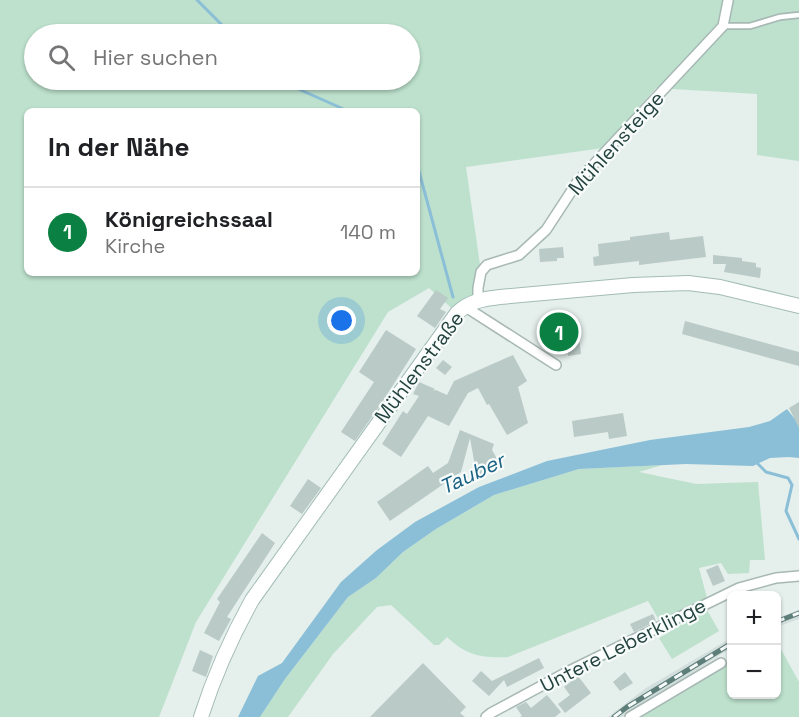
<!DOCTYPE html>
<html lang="de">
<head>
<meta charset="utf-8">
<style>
	:root { --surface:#fff; --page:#f6f6f6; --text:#202124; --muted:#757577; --line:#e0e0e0; --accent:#0b8043 }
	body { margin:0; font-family:"Space Grotesk",sans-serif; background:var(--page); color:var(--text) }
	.controls { position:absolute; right:18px; bottom:18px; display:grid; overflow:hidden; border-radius:9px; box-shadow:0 2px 4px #0004 }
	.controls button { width:54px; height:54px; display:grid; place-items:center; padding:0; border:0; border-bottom:2px solid var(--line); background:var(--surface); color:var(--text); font:30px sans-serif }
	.you { position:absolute; left:342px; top:321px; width:21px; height:21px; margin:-15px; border:4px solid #fff; border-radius:50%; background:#1a73e8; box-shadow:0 0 0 9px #1a73e833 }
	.badge { display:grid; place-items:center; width:39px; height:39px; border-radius:50%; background:var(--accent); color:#fff; font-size:20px; font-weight:700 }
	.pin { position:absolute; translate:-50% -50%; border:3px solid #fff; box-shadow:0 2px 6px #0006 }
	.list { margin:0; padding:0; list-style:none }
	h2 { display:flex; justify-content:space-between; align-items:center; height:78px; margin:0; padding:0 24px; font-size:26px }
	h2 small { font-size:20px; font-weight:400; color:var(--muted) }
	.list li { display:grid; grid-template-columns:39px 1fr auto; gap:18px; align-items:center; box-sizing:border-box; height:90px; padding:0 24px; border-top:2px solid var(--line) }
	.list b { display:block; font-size:22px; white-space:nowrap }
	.list p { margin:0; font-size:20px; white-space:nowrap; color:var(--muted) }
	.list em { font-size:20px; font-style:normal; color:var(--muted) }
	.icon { flex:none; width:33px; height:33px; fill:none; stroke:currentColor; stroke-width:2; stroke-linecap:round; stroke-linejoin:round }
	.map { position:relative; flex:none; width:799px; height:717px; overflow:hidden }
	.search { position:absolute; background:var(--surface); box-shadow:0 2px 4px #0004; left:24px; top:24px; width:396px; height:66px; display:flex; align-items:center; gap:15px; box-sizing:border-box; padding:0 21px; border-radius:33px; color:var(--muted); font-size:22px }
	.panel { position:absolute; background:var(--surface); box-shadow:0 2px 4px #0004; left:24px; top:108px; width:396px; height:168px; border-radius:9px }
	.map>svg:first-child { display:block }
</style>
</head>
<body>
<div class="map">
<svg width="799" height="717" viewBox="0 0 799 717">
	<rect width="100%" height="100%" fill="#e5efec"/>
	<g fill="#d3dfdc">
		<polygon points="799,610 799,619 777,627 777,618"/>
		<polygon points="731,638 731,648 623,717 608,717 646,688"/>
	</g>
	<g fill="#bde1cd" fill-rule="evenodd">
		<path d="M0 0H799V161L757 155V94L656 88 603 148 466 167 481 272 478 300 457 313 429 288 388 312 196 622 159 717H0ZM34 34H410V80H34ZM27 111H417V273H27Z"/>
		<path d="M662 465 639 472 696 484 758 482 765 560H750L749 573 728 574 721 563 699 568 708 602 662 625 648 601 508 657C482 658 467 656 447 637L439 645H434L391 605 377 607 333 654 288 717H260L285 679 348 597 376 578 403 552 436 529 494 495 579 469Z"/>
		<polygon points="707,610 719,631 672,659 659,638"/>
		<polygon points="777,642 799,682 799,717 630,717 652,703 731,660 732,694 776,694"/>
	</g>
	<polygon fill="#8bbfd7" points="787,409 794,418 799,415 799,458 789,457 770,458 753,466 686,464 579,469 494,495 436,529 403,552 376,578 348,597 285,679 260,717 238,717 258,676 282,663 341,582 377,550 415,522 479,487 547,461 650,440 749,427 770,421"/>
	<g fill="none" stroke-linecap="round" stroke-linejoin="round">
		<g stroke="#8bbfd7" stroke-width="3">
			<polyline points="197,0 231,34"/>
			<polyline points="283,80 296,88 348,111"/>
			<polyline points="417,164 453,297"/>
			<polyline points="756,462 766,472 788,478 792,485 786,511 799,539"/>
		</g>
	</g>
	<g fill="#bacac6">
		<polygon points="669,232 670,240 703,236 706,257 639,265 639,261 594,266 593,257 599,256 598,244 630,240 630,237"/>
		<polygon points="563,247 564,258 557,258 557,261 540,262 539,249"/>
		<polygon points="713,255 742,258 742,261 756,263 756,267 761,268 760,278 724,272 726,264 713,264"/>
		<polygon points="436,290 448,298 440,309 446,312 435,328 417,316"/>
		<polygon points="577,319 581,354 568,356 566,340 540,344 538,324"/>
		<polygon points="685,321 799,352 799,366 682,334"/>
		<polygon points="386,330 416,349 381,404 355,441 341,432 374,382 359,372"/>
		<polygon points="513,355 527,381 518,387 528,423 507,435 489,404 487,405 478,388 468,393 449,426 428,416 401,457 382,444 403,411 407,414 419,396 413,394 419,382 435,389 433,391 436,390 447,395 454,381"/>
		<polygon points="443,360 452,367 445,375 436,368"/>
		<polygon points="799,402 799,428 789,408"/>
		<polygon points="623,413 627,436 609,439 608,432 574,437 572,421"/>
		<polygon points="460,430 494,444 492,450 500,464 477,477 470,438 461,472 390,521 377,502 428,466 433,473 448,463"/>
		<polygon points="308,479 321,488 302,514 290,506"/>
		<polygon points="262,533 275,543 227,617 231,619 219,641 204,633 220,602 217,599"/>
		<polygon points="718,565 725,581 713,586 706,570"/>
		<polygon points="653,614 656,621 634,632 630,624"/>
		<polygon points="200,650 213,656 206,677 192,671"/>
		<polygon points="539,658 544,668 507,687 504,680 489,696 472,681 481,671 492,681"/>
		<polygon points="423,663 466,707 460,713 465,717 370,717"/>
		<polygon points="625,672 633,683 620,691 613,682"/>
		<polygon points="578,676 591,693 565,713 558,704 570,695 564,687"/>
		<polygon points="547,695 561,712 555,717 520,717 522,716 516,707 526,702 531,708"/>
	</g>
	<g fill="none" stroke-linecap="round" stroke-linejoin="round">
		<g stroke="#a7b8b5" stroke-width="8">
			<polyline id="lane" points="723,26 750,26 780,17 799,15"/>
		</g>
		<g stroke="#a7b8b5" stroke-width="12">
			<g id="street">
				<polyline points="478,300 478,288 481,272 487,265 519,255 546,230 578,181 723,26 728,1"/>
				<polyline points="464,306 556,365"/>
				<polyline points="486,717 491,713 569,671 739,588 776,578 799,576"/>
				<polyline points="630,717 721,663"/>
			</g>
		</g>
		<g stroke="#a3bcb7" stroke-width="16">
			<path id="secondary" d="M201 717C214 676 231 638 252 600L457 313C470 301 483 299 500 297L633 285 688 283 720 287 799 306"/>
		</g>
		<use href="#lane" stroke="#fff" stroke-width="4.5"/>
		<use href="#street" stroke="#fff" stroke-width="9"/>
		<use href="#secondary" stroke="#fff" stroke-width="14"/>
		<g stroke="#5e7e7a" stroke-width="5">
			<g id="rail">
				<polyline points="776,622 799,613"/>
				<polyline points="614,717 627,707 732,643"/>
			</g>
		</g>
		<use href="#rail" stroke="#f7fbfa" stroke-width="3" stroke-dasharray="9" stroke-linecap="butt"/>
	</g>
	<g text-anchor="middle" stroke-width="4.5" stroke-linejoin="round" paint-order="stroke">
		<g font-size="20" fill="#23433f" stroke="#f7fbfa">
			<text transform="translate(616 143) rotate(-48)" y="7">Mühlensteige</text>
			<text transform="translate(419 367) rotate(-53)" y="7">Mühlenstraße</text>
			<text transform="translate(623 645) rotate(-27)" y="7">Untere Leberklinge</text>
		</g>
		<g font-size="21" font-style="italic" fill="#186184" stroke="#f7fbfa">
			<text transform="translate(472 474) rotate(-25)" y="7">Tauber</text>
		</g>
	</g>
</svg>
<div class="controls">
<button>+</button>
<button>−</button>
</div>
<div class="you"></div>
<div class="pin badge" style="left:559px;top:332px">1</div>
<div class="search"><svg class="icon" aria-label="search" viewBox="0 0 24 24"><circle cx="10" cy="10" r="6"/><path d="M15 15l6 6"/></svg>Hier suchen</div>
<section class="panel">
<h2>In der Nähe<small></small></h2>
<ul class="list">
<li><span class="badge">1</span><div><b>Königreichssaal</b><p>Kirche</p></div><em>140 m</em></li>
</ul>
</section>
</div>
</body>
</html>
